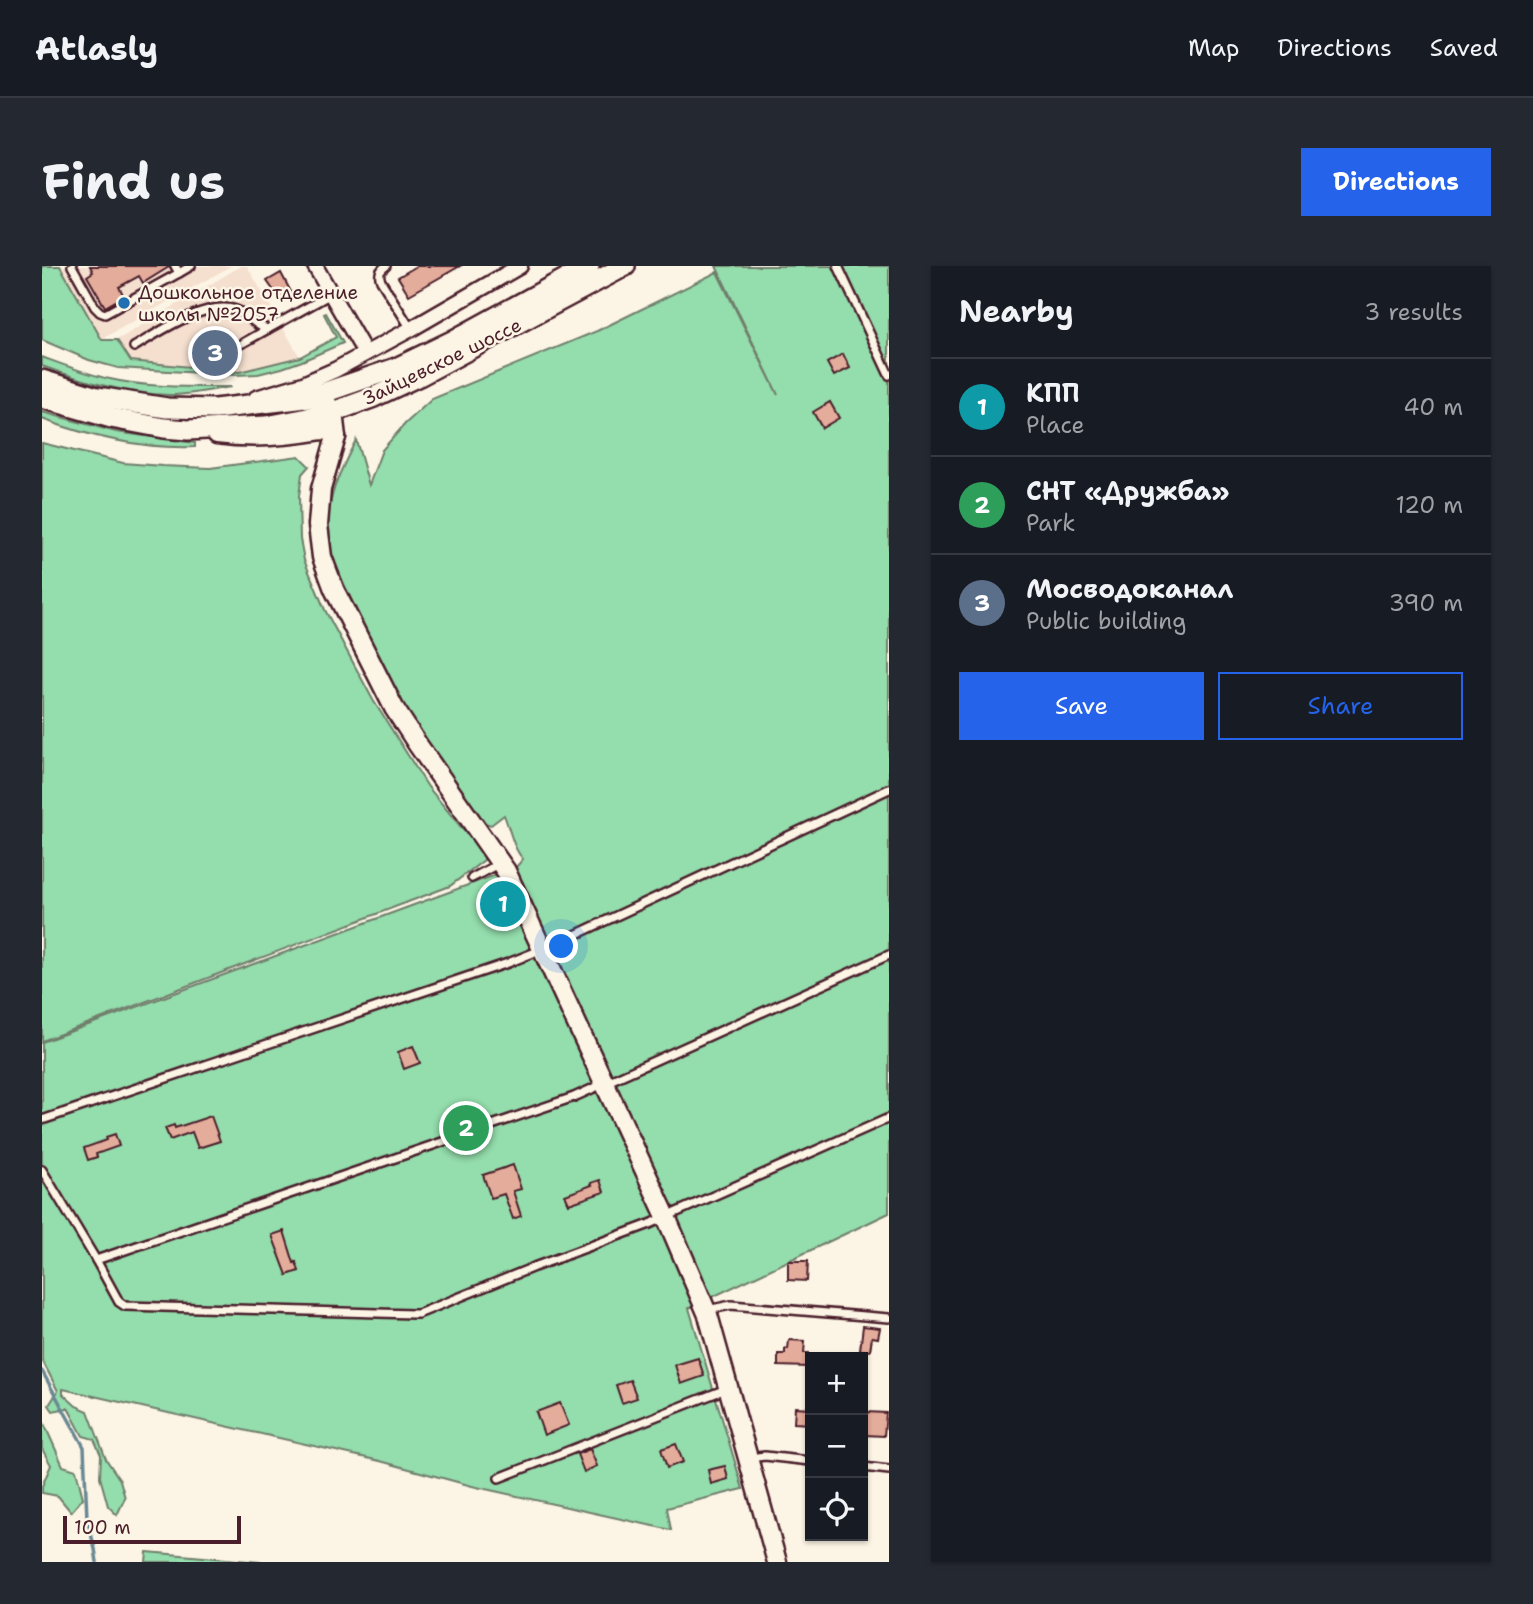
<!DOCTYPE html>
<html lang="en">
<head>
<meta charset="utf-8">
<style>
	:root { --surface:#171b24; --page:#242831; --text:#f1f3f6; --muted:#9ea1a6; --line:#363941; --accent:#2563eb }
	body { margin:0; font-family:"Shantell Sans",sans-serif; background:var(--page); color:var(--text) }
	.controls { position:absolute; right:21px; bottom:21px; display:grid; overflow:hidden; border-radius:0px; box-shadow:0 2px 5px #0004 }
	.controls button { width:63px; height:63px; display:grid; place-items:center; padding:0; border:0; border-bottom:2px solid var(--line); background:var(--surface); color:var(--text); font:35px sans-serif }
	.scale { position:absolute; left:21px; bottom:18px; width:178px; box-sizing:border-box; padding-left:7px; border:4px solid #4a1f2b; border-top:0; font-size:19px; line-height:24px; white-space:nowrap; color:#4a1f2b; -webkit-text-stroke:5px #fcf5e5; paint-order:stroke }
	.you { position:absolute; left:520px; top:681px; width:24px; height:24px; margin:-18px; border:5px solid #fff; border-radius:50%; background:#1a73e8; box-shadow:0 0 0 10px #1a73e833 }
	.badge { display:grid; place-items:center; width:46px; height:46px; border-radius:50%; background:var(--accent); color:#fff; font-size:23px; font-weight:700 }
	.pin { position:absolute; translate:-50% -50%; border:4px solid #fff; box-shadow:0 2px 7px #0006 }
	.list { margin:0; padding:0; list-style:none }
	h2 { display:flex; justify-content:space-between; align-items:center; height:91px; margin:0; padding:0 28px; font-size:30px }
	h2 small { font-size:23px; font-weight:400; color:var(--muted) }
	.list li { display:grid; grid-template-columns:46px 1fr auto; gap:21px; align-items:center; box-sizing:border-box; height:98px; padding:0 28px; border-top:2px solid var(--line) }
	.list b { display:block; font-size:26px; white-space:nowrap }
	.list p { margin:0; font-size:23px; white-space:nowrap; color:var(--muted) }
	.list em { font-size:23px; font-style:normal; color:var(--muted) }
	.actions { display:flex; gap:14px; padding:21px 28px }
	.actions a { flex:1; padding:16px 0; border:2px solid var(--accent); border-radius:0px; text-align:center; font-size:24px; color:var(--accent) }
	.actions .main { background:var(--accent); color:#fff }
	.icon { flex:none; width:38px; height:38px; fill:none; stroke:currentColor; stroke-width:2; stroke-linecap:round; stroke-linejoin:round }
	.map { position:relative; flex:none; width:847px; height:1296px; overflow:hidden; border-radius:0px }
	header { display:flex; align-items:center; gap:42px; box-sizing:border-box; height:98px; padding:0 35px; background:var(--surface); border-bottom:2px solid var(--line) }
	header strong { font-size:33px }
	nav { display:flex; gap:38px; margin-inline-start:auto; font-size:24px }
	.intro { display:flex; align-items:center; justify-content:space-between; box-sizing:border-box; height:168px; padding:0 42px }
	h1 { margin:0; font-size:49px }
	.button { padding:18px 32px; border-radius:0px; background:var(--accent); color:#fff; font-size:24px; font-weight:700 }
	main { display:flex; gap:42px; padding:0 42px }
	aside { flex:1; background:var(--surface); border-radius:0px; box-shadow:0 2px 5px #0004 }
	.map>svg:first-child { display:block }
</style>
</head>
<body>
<header>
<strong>Atlasly</strong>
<nav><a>Map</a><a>Directions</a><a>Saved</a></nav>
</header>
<div class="intro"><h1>Find us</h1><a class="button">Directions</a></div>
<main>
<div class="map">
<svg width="847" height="1296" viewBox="0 0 847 1296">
	<rect width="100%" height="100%" fill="#fcf5e5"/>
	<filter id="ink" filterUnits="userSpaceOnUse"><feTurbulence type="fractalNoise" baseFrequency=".0143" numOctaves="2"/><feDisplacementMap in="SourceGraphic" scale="14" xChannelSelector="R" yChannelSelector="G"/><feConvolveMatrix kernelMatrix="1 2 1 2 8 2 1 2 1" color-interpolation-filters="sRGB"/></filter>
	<g filter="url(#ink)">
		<g fill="#f5dfcf">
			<polygon points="18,0 189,0 60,73"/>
			<polygon points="199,0 205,0 258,91 197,106 89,95 75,74"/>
		</g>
		<g fill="#94ddac" stroke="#6f7e6c" stroke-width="2">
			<polygon points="0,0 18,0 60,74 75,74 89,95 197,106 258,91 294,71 282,48 284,47 301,77 260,95 240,102 216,108 193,109 76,102 47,94 0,74"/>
			<path d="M674 0H847V947L647 1042 701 1223 625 1242 629 1264 430 1220 338 1195 21 1123V1128L34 1140 46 1145 64 1193 78 1214 83 1232 75 1249 66 1240 58 1211 59 1189 52 1173 41 1170 26 1142 11 1145 7 1139 16 1125 0 1094V776L464 605 475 600 481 593C471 582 468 564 462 549L449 559 443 557C421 527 398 497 378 466 353 427 334 385 314 344 304 321 286 289 286 264 285 229 299 204 314 174L327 219 340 184 363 158 390 133 555 65 675 6 736 129Z"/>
			<path d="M0 91C22 99 45 108 68 113 107 122 149 121 189 121 169 124 148 129 128 129 84 128 41 115 0 100Z"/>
			<path d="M0 146 74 166 153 177V181C102 183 48 171 0 153Z"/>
			<polygon points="0,177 81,197 121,200 168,202 257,190 267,200 260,208 257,230 258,273 262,294 283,344 331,434 386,521 442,589 442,594 408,620 0,775"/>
			<polygon points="0,1153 21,1200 34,1204 41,1232 29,1246 16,1230 0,1227 0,1220 9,1199 0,1183"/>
			<polygon points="105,1286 219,1296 104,1296"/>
		</g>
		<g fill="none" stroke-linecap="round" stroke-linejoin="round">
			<polyline stroke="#698894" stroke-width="3.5" points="0,1105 42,1181 45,1253 53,1283 55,1296"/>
		</g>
		<g fill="#e4ac9b" stroke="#4a1f2b" stroke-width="2">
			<polygon points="48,0 127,0 127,1 101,17 97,10 77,21 82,30 63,41 45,10 51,6"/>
			<polygon points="375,0 418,0 367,29 356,11"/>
			<polygon points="239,7 250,28 239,35 225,15"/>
			<polygon points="175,72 187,93 167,104 155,83"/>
			<polygon points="801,88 808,102 792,110 785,97"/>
			<polygon points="788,136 797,152 780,162 771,146"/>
			<polygon points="371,780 378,797 362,803 356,786"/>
			<polygon points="169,850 178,875 156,882 150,866 128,874 123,862 132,859 133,862"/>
			<polygon points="73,868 77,880 54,888 55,891 46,894 42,882 65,874 64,871"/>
			<polygon points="471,899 479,923 471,925 479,950 471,953 462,928 449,932 441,909"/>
			<polygon points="558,914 562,926 527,938 523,929 550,919 549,917"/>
			<polygon points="242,965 252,997 254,996 257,1005 245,1009 230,969"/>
			<polygon points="746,995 766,995 765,1015 746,1014"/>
			<polygon points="821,1060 838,1062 836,1072 830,1071 828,1085 818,1084"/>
			<polygon points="747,1074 763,1075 762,1087 767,1087 766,1101 736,1100 736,1088 743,1088 743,1083 746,1083"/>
			<polygon points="656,1092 662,1110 639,1118 633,1099"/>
			<polygon points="588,1114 595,1132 580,1137 574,1119"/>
			<polygon points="518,1137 527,1159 502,1169 494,1146"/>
			<polygon points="753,1141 768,1142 768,1158 752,1157"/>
			<polygon points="824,1146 844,1147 842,1170 823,1169"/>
			<polygon points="634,1178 641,1196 625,1202 619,1183"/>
			<polygon points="548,1183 555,1200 542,1206 535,1188"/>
			<polygon points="683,1200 686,1213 669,1218 666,1204"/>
		</g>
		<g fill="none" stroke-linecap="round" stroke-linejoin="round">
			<g stroke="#4a1f2b" stroke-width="12">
				<g id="service">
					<polyline points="30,0 53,41 58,46 63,48 137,7 133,0"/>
					<path d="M344 0C338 4 336 8 339 15L369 63"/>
					<polyline points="796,0 847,109"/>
					<polyline points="137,7 149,0"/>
					<polyline points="201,77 289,28"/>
					<path d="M92 81C117 66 164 34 194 44 207 48 213 61 226 63"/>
					<polyline points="430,612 458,597"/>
					<polyline points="0,854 466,697 516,677 847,523"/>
					<polyline points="0,904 54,994 77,1036 83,1040 371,1048 376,1048 492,1001 608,958 847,852"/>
					<polyline points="54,994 532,831 847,689"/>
					<polyline points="665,1044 689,1039 847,1052"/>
					<polyline points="707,1192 723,1190 768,1195"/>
					<polyline points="821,1201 847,1204"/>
					<polyline points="457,1212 684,1123"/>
				</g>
			</g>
			<g stroke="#4a1f2b" stroke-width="19">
				<g id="minor">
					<polyline points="273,0 323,87"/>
					<polyline points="214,132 261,118 293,104 369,63 478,0"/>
				</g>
			</g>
			<g stroke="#4a1f2b" stroke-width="23">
				<g id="tertiary">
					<polyline points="263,133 276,132 283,135 291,146 294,171 279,223 276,259 280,291 292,323 352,442 376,479 464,605 622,946 666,1049 735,1296"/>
					<path d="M175 168C211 173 246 170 281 164L288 165 294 171"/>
				</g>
			</g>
			<g stroke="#4a1f2b" stroke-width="24">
				<g id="secondary">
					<polyline points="0,114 55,131 125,142 173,143 256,133 281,127 354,102 410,75 547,0"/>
					<polyline points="0,132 69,152 122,162 146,164 224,160 261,153 291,146 332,131 377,110 583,0"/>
				</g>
			</g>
			<use href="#service" stroke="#fcf5e5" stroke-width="7"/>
			<use href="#minor" stroke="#fcf5e5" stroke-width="14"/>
			<use href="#tertiary" stroke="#fcf5e5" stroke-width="18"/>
			<use href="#secondary" stroke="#fcf5e5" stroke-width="19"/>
		</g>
	</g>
	<circle fill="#1f6fb2" stroke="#fcf5e5" stroke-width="2.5" cx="82" cy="37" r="7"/>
	<g text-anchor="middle" stroke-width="5" stroke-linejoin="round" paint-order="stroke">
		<g font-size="19" fill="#4a1f2b" stroke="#fcf5e5" text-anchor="start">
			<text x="96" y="33">Дошкольное отделение<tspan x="96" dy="22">школы №2057</tspan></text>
		</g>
		<g font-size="19" fill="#4a1f2b" stroke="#fcf5e5">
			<text transform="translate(400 95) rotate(-26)" y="7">Зайцевское шоссе</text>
		</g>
	</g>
</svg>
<div class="controls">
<button>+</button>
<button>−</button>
<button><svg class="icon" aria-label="locate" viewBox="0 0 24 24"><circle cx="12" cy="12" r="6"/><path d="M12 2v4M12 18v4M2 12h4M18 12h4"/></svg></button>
</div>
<div class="scale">100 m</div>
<div class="you"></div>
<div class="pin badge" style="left:461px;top:638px;background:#0f9aa8">1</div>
<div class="pin badge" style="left:424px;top:862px;background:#2e9e5b">2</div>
<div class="pin badge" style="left:173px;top:87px;background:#5c6f8a">3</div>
</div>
<aside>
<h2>Nearby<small>3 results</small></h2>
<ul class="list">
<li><span class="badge" style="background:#0f9aa8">1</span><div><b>КПП</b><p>Place</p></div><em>40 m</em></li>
<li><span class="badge" style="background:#2e9e5b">2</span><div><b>СНТ «Дружба»</b><p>Park</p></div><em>120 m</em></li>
<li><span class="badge" style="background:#5c6f8a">3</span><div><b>Мосводоканал</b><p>Public building</p></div><em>390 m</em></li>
</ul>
<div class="actions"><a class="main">Save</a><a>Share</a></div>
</aside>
</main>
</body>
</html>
